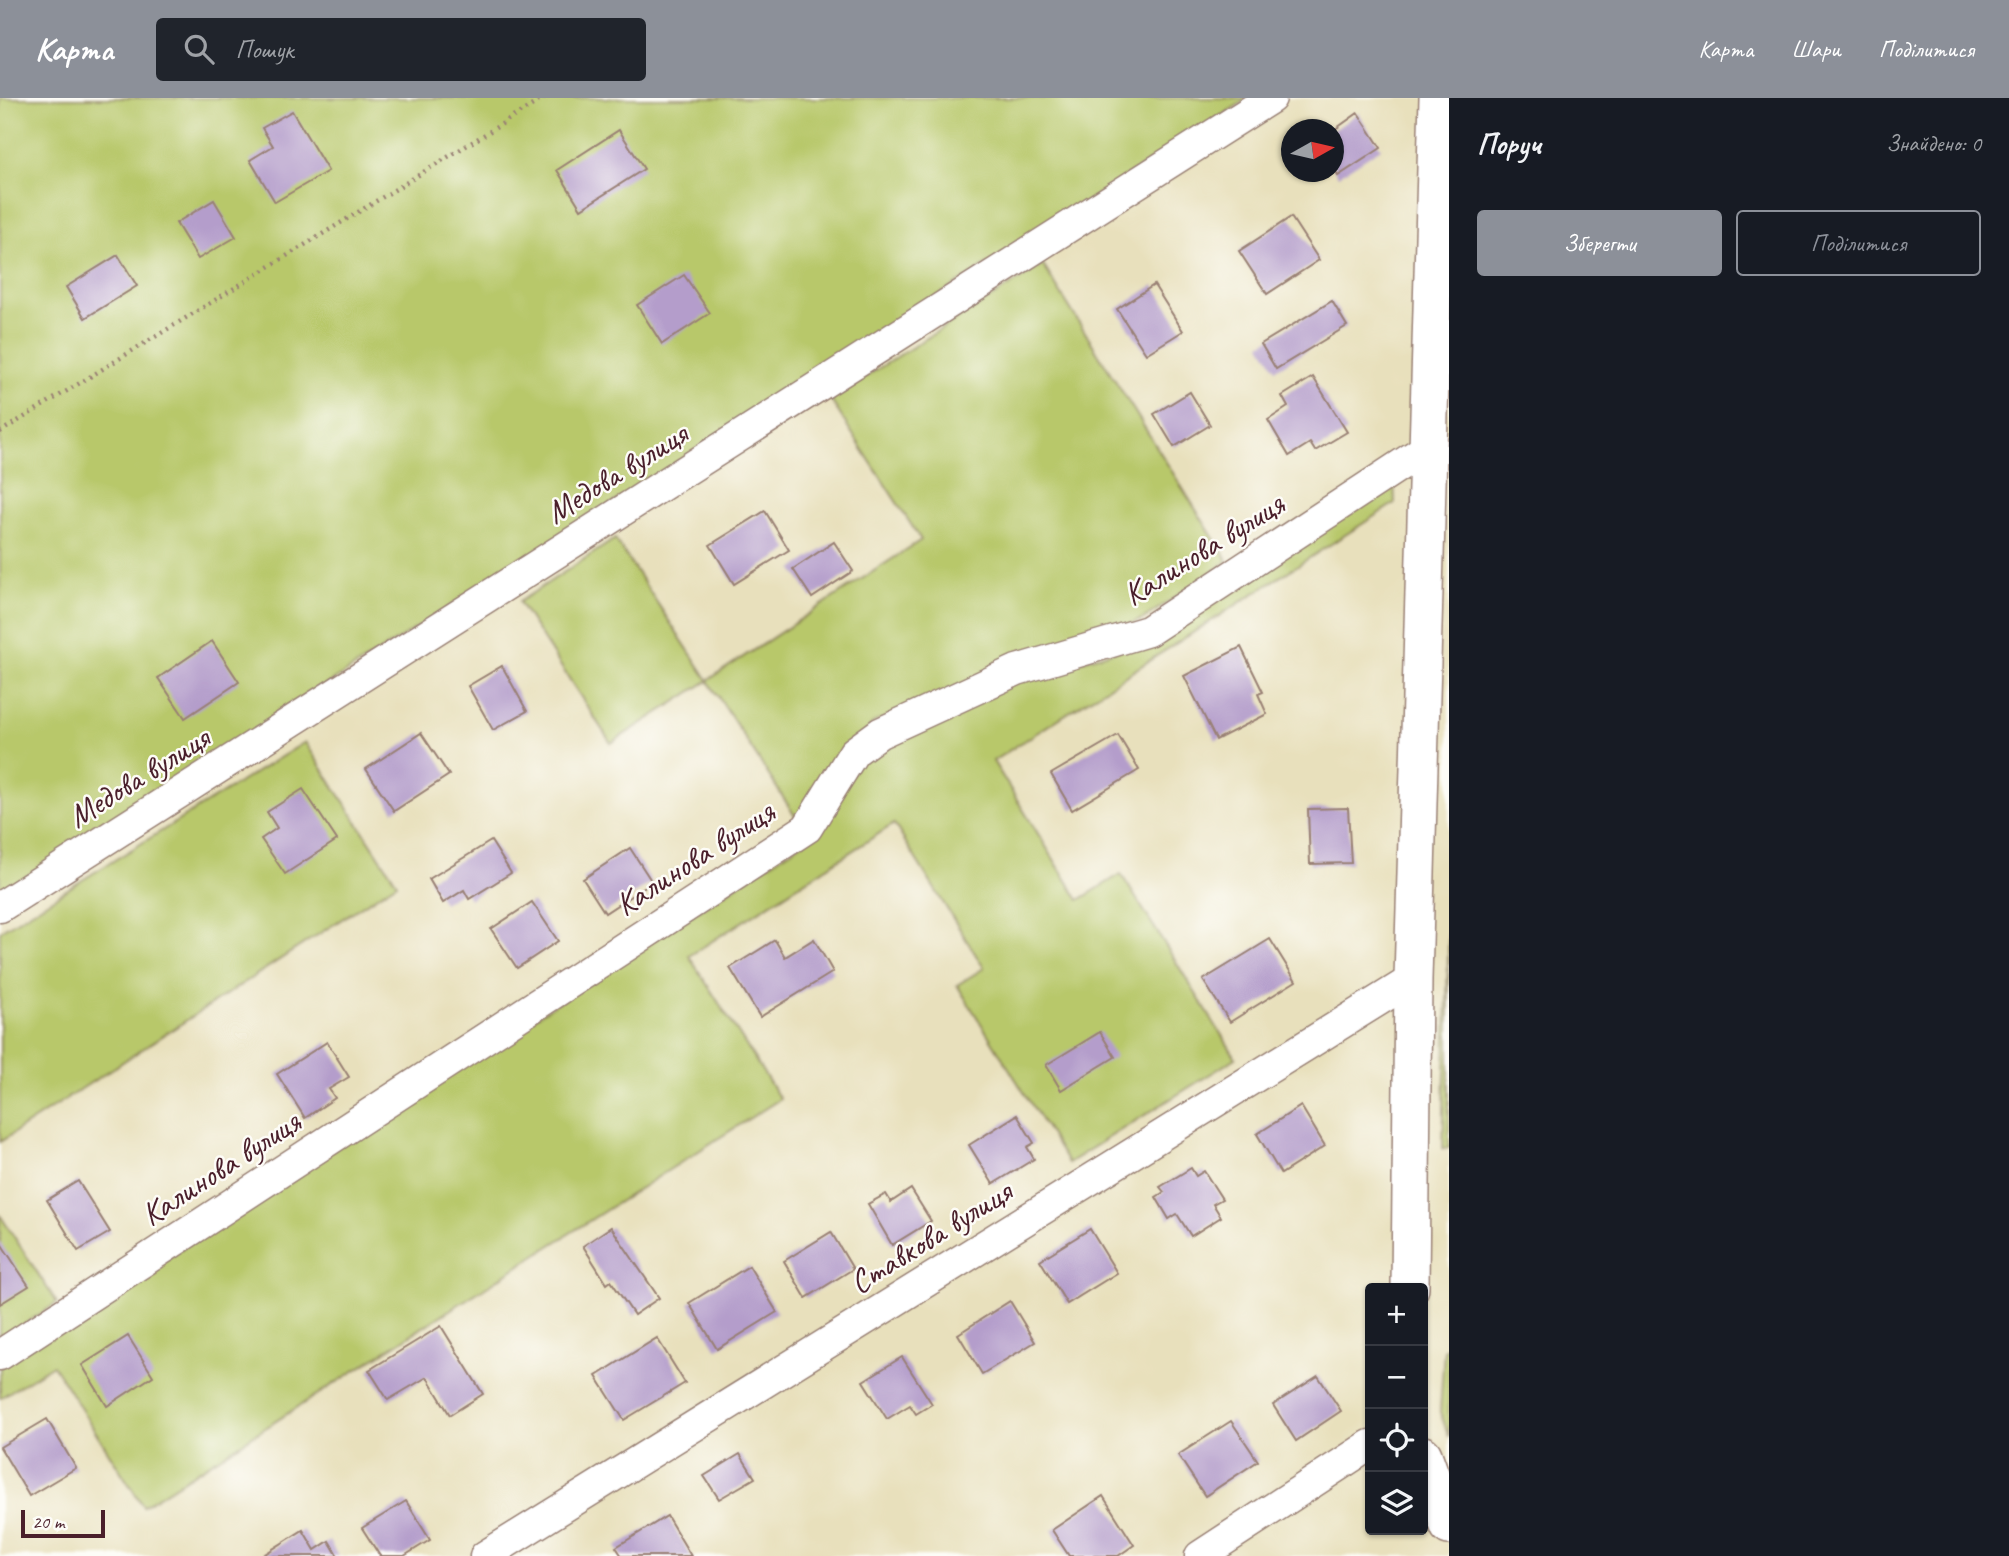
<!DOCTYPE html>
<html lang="uk">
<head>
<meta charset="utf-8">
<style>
	:root { --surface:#171b24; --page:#20242c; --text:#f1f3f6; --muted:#9ea1a6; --line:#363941; --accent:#8c9099 }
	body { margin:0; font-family:Caveat,sans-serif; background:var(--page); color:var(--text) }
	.controls { position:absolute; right:21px; bottom:21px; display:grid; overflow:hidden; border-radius:7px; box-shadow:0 2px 5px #0004 }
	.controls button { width:63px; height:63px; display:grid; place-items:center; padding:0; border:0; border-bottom:2px solid var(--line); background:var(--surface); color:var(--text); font:35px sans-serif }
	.compass { position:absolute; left:1281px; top:21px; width:63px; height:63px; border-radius:50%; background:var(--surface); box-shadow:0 2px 5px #0004; rotate:82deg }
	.scale { position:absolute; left:21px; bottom:18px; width:84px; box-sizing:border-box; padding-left:7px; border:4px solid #4a1f2b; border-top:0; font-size:19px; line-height:24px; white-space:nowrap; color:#4a1f2b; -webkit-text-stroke:5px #fdfcf7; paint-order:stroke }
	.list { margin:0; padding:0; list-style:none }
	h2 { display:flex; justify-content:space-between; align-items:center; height:91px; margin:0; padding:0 28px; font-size:30px }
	h2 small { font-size:23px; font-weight:400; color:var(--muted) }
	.actions { display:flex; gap:14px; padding:21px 28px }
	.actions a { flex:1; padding:16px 0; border:2px solid var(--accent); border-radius:7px; text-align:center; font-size:24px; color:var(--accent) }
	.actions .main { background:var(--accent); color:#fff }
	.icon { flex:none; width:38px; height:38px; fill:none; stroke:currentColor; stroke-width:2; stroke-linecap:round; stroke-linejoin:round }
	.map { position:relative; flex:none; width:1449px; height:1458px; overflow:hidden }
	header { display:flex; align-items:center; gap:42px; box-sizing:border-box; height:98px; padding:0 35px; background:var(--accent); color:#fff }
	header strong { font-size:33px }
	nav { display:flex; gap:38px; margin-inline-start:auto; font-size:24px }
	.search { width:490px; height:63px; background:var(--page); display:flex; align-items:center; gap:18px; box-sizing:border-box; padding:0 24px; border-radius:7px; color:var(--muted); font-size:26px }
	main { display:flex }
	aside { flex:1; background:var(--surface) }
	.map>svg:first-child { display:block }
</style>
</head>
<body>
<header>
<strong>Карта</strong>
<div class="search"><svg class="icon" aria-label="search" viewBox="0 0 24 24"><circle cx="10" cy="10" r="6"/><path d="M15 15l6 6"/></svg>Пошук</div>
<nav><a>Карта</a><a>Шари</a><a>Поділитися</a></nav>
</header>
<main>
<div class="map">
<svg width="1449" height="1458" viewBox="0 0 1449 1458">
	<rect width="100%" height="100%" fill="#fdfcf7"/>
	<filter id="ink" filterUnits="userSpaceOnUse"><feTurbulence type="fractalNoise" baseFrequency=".0143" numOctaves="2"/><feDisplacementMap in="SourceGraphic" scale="14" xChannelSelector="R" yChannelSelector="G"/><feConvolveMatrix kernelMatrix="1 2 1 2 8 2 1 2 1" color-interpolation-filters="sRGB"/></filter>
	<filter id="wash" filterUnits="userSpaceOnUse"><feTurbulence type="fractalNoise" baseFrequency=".00686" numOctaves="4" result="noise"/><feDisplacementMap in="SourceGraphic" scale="28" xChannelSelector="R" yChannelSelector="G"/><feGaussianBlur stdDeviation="1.57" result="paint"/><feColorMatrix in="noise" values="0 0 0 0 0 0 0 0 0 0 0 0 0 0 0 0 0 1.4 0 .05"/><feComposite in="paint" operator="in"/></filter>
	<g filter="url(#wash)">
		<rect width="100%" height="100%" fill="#e8e0bc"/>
		<g fill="#b8c86b" stroke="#81744b" stroke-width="2">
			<polygon points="0,0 1249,0 0,795"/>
			<polygon points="1043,167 1228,463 1143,521 874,624 797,721 708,583 611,645 519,504 615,441 708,582 921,442 830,301"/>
			<polygon points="1394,383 1395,405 993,663 1079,802 1121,776 1236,960 1068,1065 957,887 984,870 894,726 689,858 780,1001 143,1408 53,1267 0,1300 0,1269 814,737 861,661 1020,581 1152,542"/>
			<polygon points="305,644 397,785 0,1044 0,833"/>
			<polygon points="1449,818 1449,1050 1443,1051"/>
			<polygon points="0,1117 57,1205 0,1242"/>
			<polygon points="1449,1250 1449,1339 1440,1314 1444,1251"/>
		</g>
		<g id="blocks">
			<g fill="#b49dcb">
				<polygon points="292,13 328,73 275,104 250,62 273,48 262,30"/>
				<polygon points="1358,15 1381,50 1338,78 1334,71 1334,32"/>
				<polygon points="619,32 644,71 581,111 557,72"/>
				<polygon points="214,102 236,139 198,161 176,125"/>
				<polygon points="1291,119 1319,162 1267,196 1239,153"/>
				<polygon points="118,157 137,188 85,220 66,189"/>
				<polygon points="684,177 710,215 662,246 637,207"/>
				<polygon points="1154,187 1183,233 1146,256 1117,211"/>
				<polygon points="1332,203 1347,228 1276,271 1261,246"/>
				<polygon points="1313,279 1347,334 1315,353 1310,345 1289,358 1268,322 1288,309 1282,298"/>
				<polygon points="1190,294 1210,327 1174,349 1154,316"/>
				<polygon points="765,413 789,452 734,486 710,447"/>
				<polygon points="834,444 853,473 812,500 793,471"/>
				<polygon points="212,543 239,584 185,620 158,580"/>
				<polygon points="1241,549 1263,594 1258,596 1267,616 1216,642 1184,578"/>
				<polygon points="502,568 527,613 493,632 468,588"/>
				<polygon points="421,635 449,677 394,713 366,671"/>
				<polygon points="1118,637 1139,672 1072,712 1051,676"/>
				<polygon points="303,691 337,742 285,776 261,741 277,730 267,714"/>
				<polygon points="1348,710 1351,765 1310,766 1308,711"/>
				<polygon points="491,743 511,775 469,801 464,792 443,805 429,781"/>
				<polygon points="630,750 652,784 605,815 583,781"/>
				<polygon points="532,804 558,843 517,870 491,831"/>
				<polygon points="814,841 833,874 760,919 730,870 775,842 785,859"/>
				<polygon points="1270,841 1296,883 1230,924 1203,882"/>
				<polygon points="1100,934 1115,959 1061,992 1046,967"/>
				<polygon points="327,944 349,979 329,991 335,1000 305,1020 277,976"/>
				<polygon points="1301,1008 1325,1048 1281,1076 1257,1036"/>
				<polygon points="1017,1017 1034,1045 1027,1049 1034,1061 993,1086 969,1047"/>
				<polygon points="1191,1070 1196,1078 1204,1073 1222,1101 1213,1106 1221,1119 1191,1138 1177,1116 1169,1121 1156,1099 1164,1094 1160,1089"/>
				<polygon points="78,1083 110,1134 78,1153 47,1102"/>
				<polygon points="911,1091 931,1123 892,1147 868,1106 886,1096 891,1104"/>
				<polygon points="611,1129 659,1200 634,1217 611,1183 607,1186 583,1148"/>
				<polygon points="1090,1131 1117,1175 1067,1206 1040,1162"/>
				<polygon points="831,1134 853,1171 806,1200 784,1163"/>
				<polygon points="0,1144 29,1188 0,1206"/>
				<polygon points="749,1168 777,1214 717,1251 689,1205"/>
				<polygon points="1010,1203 1035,1244 982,1276 958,1236"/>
				<polygon points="441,1228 483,1296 450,1317 427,1279 388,1302 369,1272"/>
				<polygon points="128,1238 153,1278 107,1308 82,1267"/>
				<polygon points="657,1240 685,1285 624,1322 596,1278"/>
				<polygon points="902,1259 932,1306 916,1316 910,1307 887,1321 863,1283"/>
				<polygon points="1318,1278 1341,1313 1296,1343 1273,1307"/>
				<polygon points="47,1321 76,1370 29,1398 0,1349"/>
				<polygon points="1231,1323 1258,1363 1205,1398 1178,1357"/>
				<polygon points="740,1356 755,1380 719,1401 704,1378"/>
				<polygon points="1103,1398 1134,1447 1118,1458 1069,1458 1052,1432"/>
				<polygon points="406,1403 430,1442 404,1458 380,1458 362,1430"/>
				<polygon points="667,1418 691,1458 622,1458 616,1449"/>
				<polygon points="303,1432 315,1452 329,1443 338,1458 267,1458 265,1456"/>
			</g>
		</g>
	</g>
	<g filter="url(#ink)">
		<use href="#blocks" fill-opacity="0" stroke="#998074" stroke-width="2"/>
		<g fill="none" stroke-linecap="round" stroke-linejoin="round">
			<g stroke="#998074" stroke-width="33">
				<g id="minor">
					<polyline points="0,809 1271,0"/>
					<polyline points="0,1257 807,730 854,654 880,635 1017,572 1148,533 1428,349"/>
					<polyline points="485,1458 1413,881"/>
					<polyline points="1200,1458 1370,1347"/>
				</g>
			</g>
			<g stroke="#998074" stroke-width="40">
				<g id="tertiary">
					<polyline points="1410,1190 1413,881 1438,0"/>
					<polyline points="1423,1357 1449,1428"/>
				</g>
			</g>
			<polyline stroke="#998074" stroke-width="4.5" stroke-dasharray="2 5" stroke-linecap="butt" points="0,334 544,0"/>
			<use href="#minor" stroke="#fff" stroke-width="30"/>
			<use href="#tertiary" stroke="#fff" stroke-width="37"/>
		</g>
	</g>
	<g text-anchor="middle" stroke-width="5" stroke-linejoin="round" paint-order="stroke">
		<g font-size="33" fill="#4a1f2b" stroke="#fdfcf7">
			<text transform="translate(616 374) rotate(-32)" y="12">Медова вулиця</text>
			<text transform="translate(1203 450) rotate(-32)" y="12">Калинова вулиця</text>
			<text transform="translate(138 678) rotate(-32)" y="12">Медова вулиця</text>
			<text transform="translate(694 759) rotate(-33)" y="12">Калинова вулиця</text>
			<text transform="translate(220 1069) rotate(-33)" y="12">Калинова вулиця</text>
			<text transform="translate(930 1138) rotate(-32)" y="12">Ставкова вулиця</text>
		</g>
	</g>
</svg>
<div class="controls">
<button>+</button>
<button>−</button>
<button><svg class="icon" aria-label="locate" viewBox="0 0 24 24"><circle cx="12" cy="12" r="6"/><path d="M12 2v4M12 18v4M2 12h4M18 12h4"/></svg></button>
<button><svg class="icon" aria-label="layers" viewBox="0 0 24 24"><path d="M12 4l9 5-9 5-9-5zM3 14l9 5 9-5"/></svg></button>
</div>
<svg class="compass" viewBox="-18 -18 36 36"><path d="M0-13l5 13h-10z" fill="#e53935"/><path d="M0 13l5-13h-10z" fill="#9ea1a6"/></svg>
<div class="scale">20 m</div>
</div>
<aside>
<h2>Поруч<small>Знайдено: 0</small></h2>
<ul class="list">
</ul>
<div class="actions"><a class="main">Зберегти</a><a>Поділитися</a></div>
</aside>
</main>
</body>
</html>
